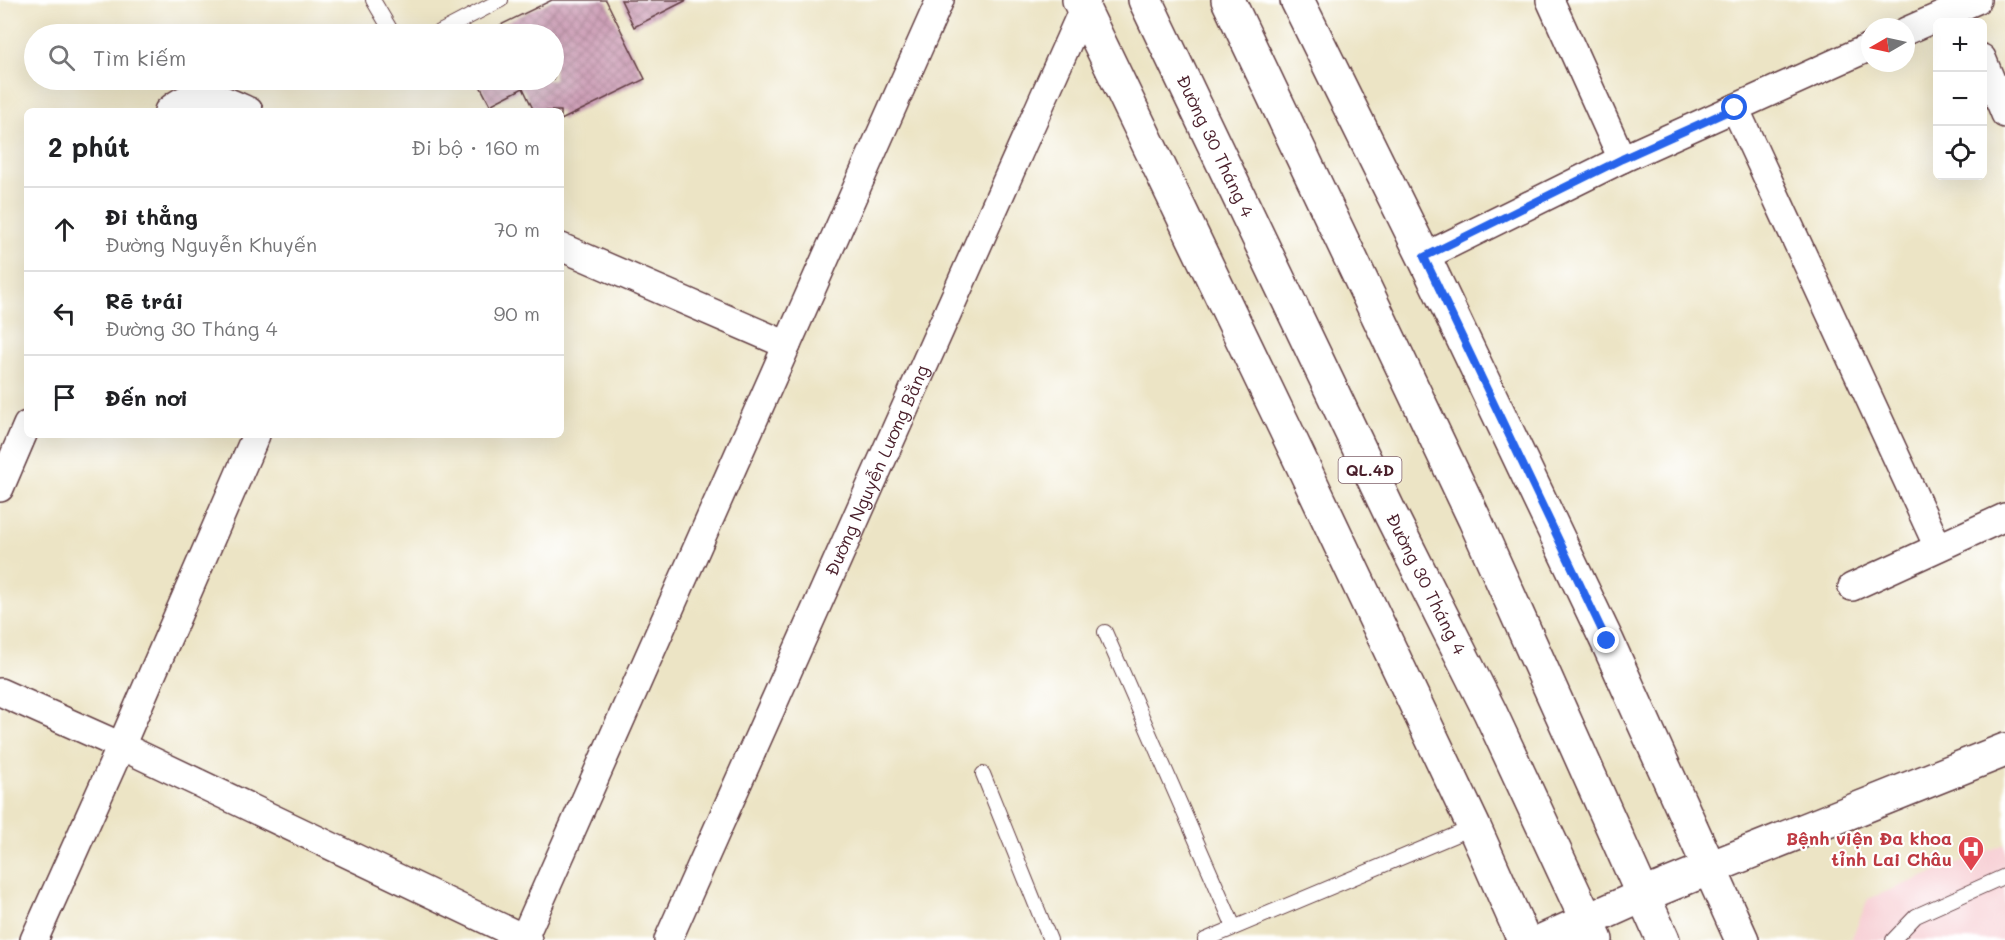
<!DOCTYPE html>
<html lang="vi">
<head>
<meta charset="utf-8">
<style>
	:root { --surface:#fff; --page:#f2f2f2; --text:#202124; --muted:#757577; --line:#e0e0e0 }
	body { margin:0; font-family:Mali,sans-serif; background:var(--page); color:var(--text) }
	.controls { position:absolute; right:18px; top:18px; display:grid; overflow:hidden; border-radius:9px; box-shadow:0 6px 24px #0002 }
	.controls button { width:54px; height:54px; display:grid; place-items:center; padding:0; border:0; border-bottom:2px solid var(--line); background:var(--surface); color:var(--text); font:30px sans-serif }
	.compass { position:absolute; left:1861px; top:18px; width:54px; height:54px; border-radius:50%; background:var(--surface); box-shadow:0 6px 24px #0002; rotate:261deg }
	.stop { position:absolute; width:18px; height:18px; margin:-14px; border:4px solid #2563eb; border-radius:50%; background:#fff }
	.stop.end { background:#2563eb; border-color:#fff; box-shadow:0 2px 6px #0008 }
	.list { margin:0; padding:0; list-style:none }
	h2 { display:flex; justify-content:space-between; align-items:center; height:78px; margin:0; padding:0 24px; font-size:26px }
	h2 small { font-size:20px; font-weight:400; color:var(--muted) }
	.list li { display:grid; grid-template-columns:39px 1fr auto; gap:18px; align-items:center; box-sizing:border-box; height:84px; padding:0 24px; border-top:2px solid var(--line) }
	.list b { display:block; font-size:22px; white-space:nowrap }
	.list p { margin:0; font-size:20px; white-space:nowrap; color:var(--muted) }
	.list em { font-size:20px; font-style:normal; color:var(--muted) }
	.icon { flex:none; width:33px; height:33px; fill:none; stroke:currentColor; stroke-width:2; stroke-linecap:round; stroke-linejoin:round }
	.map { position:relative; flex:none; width:2005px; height:940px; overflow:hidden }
	.search { position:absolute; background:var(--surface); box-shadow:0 6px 24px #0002; left:24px; top:24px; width:540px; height:66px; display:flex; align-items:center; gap:15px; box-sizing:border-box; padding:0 21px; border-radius:33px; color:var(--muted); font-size:22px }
	.panel { position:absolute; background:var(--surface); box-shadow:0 6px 24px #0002; left:24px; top:108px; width:540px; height:330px; border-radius:9px }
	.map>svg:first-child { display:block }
</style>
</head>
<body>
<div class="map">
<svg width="2005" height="940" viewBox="0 0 2005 940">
	<defs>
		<pattern id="building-cross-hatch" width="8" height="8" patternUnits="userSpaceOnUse" patternTransform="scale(1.5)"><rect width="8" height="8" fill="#c997b1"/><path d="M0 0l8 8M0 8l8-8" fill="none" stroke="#a57b90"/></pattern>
	</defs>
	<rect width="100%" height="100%" fill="#fff"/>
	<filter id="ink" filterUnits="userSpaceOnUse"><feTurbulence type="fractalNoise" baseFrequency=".0167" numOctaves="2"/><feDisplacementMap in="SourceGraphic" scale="12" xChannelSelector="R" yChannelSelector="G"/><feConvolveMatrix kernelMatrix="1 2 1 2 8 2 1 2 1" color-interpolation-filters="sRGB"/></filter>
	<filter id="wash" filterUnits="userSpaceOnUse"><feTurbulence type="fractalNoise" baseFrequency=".008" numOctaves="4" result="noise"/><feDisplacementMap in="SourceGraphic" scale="24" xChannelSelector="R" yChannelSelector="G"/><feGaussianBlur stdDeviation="1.35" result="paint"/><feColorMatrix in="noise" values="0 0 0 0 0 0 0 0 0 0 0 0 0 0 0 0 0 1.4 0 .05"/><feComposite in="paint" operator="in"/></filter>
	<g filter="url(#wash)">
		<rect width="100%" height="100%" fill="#ece4c5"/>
		<polygon fill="#f7cfd4" points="2005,844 2005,940 1851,940 1868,899"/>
		<g id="blocks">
			<g fill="url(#building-cross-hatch)">
				<polygon points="552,0 606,0 645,79 561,120 561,111 534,111 523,88 490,105 477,80 554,80 554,34 482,34"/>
				<polygon points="621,0 687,0 634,27"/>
			</g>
		</g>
	</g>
	<g filter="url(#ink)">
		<use href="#blocks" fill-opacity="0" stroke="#623d42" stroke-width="1.5"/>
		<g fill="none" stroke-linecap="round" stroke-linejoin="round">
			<g stroke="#623d42" stroke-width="16">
				<g id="lane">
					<polyline points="373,0 393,34"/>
					<polyline points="436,34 501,0"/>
					<polyline points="1105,632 1234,927"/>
					<polyline points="983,774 1050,940"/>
					<polyline points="1205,940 1474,827"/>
					<polyline points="1893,940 1916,916 2005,876"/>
				</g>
			</g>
			<g stroke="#623d42" stroke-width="30">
				<g id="street">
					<polyline points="1550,0 1622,159"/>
					<polyline points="1906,31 1977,0"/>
					<polyline points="1982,58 2005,114"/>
					<polyline points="1735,108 1938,547"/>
					<path d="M168 111C197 85 218 97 249 111"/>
					<polyline points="561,247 787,345"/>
					<polyline points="1424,257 1622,159 1870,47"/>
					<polyline points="0,488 27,425"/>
					<polyline points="1852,587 2005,517"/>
					<polyline points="0,692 121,746 528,940"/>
					<polyline points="34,940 121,746 256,435"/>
					<polyline points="523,940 940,0"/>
					<path id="s1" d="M668 940 1087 0"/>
				</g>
			</g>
			<g stroke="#623d42" stroke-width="36">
				<g id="secondary">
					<polyline points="1079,0 1285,428 1474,827 1524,940"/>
					<polyline points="1297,0 1424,257 1607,641 1742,940"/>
					<polyline points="1710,868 2005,750"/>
				</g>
			</g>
			<g stroke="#623d42" stroke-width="36">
				<g id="highway">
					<path id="s2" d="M1145 0 1391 515 1490 712 1596 940"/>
					<polyline points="1228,0 1475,520 1663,940"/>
					<polyline points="1544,940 1644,895 1710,868"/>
				</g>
			</g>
			<use href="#lane" stroke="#fff" stroke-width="14"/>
			<use href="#street" stroke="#fff" stroke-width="27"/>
			<use href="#secondary" stroke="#fff" stroke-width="33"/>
			<use href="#highway" stroke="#fff" stroke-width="33"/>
		</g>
	</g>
	<g fill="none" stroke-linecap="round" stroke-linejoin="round" filter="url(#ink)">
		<polyline stroke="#2563eb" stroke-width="8" points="1607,641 1424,257 1622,159 1735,108"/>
	</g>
	<defs>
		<g id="hospital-pin" transform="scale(1.35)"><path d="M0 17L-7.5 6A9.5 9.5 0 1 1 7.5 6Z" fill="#e0444e" stroke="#fff"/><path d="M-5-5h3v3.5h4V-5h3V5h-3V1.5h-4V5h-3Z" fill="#fff"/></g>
	</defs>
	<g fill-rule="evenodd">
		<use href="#hospital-pin" x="1971" y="849"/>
	</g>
	<g text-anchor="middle" stroke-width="4.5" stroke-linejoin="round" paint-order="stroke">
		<rect fill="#fff" stroke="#80626b" stroke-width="1.5" x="1338.5" y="457" width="63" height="26" rx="4.5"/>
		<g font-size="16" font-weight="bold" fill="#4a1f2b">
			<text x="1370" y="476">QL.4D</text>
		</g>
		<g font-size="18" fill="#4a1f2b" stroke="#fff">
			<text dy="6" stroke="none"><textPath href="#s2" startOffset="162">Đường 30 Tháng 4</textPath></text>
			<text dy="6" stroke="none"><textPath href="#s1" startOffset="514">Đường Nguyễn Lương Bằng</textPath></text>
			<text dy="6" stroke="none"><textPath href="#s2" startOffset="648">Đường 30 Tháng 4</textPath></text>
		</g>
		<g font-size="18" font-weight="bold" fill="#be3a42" stroke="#fff" text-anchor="end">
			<text x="1952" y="845">Bệnh viện Đa khoa<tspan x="1952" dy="21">tỉnh Lai Châu</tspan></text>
		</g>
	</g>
</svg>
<div class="controls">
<button>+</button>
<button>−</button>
<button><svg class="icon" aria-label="locate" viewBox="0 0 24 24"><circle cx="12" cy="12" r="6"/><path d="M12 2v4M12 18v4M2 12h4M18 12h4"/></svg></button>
</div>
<svg class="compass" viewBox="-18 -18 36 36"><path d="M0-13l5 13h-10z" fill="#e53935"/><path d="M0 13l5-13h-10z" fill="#757577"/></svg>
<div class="stop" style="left:1735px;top:108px"></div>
<div class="stop end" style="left:1607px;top:641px"></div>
<div class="search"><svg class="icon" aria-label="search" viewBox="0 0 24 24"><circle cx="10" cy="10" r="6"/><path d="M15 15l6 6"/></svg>Tìm kiếm</div>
<section class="panel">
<h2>2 phút<small>Đi bộ · 160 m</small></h2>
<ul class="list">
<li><svg class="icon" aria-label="ahead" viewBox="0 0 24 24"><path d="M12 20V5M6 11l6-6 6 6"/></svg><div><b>Đi thẳng</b><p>Đường Nguyễn Khuyến</p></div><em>70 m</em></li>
<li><svg class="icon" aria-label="left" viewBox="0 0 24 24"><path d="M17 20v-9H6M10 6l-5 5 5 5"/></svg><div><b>Rẽ trái</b><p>Đường 30 Tháng 4</p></div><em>90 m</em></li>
<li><svg class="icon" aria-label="arrive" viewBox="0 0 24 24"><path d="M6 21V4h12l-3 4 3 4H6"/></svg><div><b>Đến nơi</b></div></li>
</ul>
</section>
</div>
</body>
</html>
